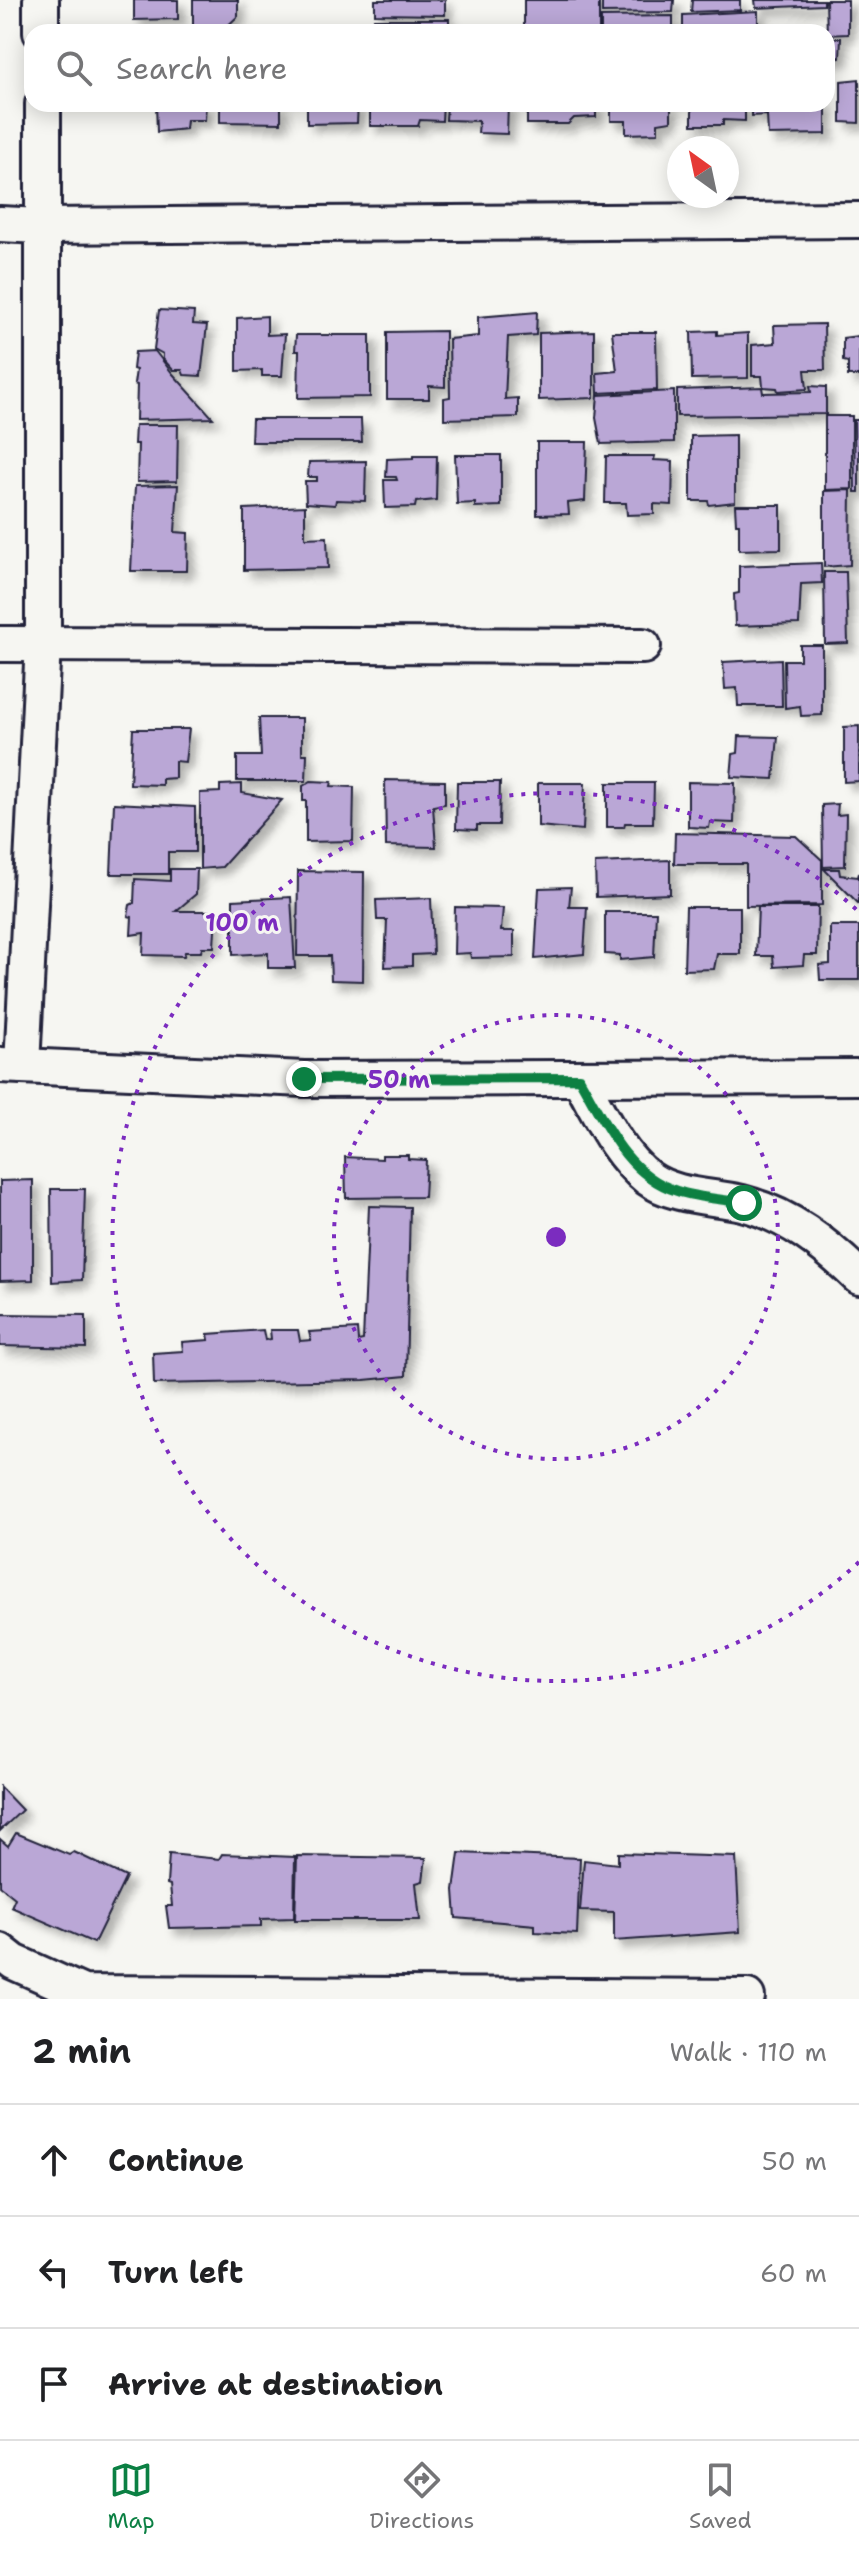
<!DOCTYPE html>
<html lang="en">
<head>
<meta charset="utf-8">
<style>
	:root { --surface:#fff; --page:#f6f6f6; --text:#202124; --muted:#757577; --line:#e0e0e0; --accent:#0b8043 }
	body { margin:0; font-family:"Shantell Sans",sans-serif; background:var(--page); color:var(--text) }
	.compass { position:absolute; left:667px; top:136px; width:72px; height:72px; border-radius:50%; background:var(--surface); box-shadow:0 4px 20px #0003; rotate:327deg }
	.stop { position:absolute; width:24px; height:24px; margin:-18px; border:6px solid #0b8043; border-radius:50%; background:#fff }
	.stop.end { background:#0b8043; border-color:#fff; box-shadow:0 2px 8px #0008 }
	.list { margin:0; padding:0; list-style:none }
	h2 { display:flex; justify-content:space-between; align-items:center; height:104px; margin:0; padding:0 32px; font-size:34px }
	h2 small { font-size:26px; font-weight:400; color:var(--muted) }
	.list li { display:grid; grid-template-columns:52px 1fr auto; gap:24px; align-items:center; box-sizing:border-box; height:112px; padding:0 32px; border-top:2px solid var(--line) }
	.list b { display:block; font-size:30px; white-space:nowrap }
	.list em { font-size:26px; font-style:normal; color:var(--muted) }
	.icon { flex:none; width:44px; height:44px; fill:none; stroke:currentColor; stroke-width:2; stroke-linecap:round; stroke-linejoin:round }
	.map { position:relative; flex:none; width:859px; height:1999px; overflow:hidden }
	.search { position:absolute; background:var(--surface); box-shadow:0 4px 20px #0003; left:24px; right:24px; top:24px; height:88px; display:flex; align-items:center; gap:20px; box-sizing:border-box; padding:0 28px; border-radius:24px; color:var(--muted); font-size:30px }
	.sheet { height:440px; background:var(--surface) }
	nav { display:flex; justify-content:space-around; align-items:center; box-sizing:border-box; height:112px; border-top:2px solid var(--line); background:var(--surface); font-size:22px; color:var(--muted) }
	nav a { display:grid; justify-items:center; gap:4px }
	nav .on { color:var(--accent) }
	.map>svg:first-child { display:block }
</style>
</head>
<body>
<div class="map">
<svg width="859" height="1999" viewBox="0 0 859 1999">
	<defs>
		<filter id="shadow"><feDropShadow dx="7" dy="7" stdDeviation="4" flood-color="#0004"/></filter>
	</defs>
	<rect width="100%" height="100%" fill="#f6f6f2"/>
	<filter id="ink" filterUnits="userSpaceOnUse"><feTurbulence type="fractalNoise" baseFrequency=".0125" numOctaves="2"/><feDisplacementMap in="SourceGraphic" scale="16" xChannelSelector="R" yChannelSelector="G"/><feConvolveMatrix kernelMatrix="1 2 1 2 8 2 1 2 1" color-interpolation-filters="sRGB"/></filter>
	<g filter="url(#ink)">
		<g fill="#baa7d6" stroke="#22223b" stroke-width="2" filter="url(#shadow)">
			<polygon points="134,0 178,0 178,19 134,20"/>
			<polygon points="193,0 238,0 238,16 221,32 193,32"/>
			<polygon points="375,0 445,0 445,15 375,14"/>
			<rect x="524" y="0" width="75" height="32"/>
			<polygon points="602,0 674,0 673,12 602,13"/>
			<polygon points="692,0 740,0 740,10 691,12"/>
			<polygon points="755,0 824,0 824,5 756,8"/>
			<polygon points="826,0 848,0 848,34 827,35"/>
			<polygon points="758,11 758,32 683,32 683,15"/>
			<polygon points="673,16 673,32 601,32 601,17"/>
			<polygon points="374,19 449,19 449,32 373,32"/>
			<polygon points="827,38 841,38 840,58 827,59"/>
			<polygon points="859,79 859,123 841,122 841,81"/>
			<polygon points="156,104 206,104 205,120 187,120 186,129 157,132"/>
			<polygon points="220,104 281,104 281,123 220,122"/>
			<polygon points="307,104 358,104 357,123 307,124"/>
			<polygon points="370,104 443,104 442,121 420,120 418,126 370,126"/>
			<polygon points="447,104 508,104 507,134 478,133 479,121 446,120"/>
			<polygon points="527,104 596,104 596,117 574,118 568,124 527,124"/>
			<polygon points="611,104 671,104 671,121 658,123 658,133 626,134 626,121 611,121"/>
			<polygon points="692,104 745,104 745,121 723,120 723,125 692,125"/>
			<polygon points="752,104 826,104 826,134 768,135 767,115 752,116"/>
			<polygon points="159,310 194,312 193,324 207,325 201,376 184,375 182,370 173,370 163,359 163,354 154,349"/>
			<polygon points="537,312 536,335 508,337 505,399 518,398 518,417 444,419 444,398 450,397 449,339 478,336 478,317"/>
			<polygon points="267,316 267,335 285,334 282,376 262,376 262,370 237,371 237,318"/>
			<polygon points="824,324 825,370 805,370 807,389 778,391 777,388 763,387 762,376 752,376 752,345 775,343 774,325"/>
			<polygon points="445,331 445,387 429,386 429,399 387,399 387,332"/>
			<polygon points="594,331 594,398 539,400 539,333"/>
			<polygon points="717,331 717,335 748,333 748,378 692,379 691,332"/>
			<polygon points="612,332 656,332 657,390 598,393 597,373 617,371"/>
			<polygon points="296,335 370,335 370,397 298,398 299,351 295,351"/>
			<polygon points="859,336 859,376 848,376 848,362 843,361 843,338"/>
			<polygon points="155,351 173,374 213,418 136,420 137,385 134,384 136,370 133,369 135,352"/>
			<polygon points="810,386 826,387 826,414 677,416 677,390 762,387 763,393 811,392"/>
			<polygon points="674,391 674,442 601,444 596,418 598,395"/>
			<polygon points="825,416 852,416 852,489 825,490"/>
			<polygon points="252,419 361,419 362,442 251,442"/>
			<polygon points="854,420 859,420 859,492 855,492"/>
			<polygon points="135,425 178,425 177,481 137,482 138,444 134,444"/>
			<polygon points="735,435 735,502 709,505 708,501 691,501 691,436"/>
			<polygon points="537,442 587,442 585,501 568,503 569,514 537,515"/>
			<polygon points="455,455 501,455 501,506 475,507 475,503 457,504"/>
			<polygon points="413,456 437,456 436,500 416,502 415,507 385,508 384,480 397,480 396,477 386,477 387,459 413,458"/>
			<polygon points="606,456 655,456 654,460 673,461 672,505 654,504 654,514 627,515 626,503 605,503"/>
			<polygon points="366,461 365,501 336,500 335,505 306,503 305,481 317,481 317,477 308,477 309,462"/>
			<polygon points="178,485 175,532 188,533 187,571 131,571 135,486"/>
			<polygon points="851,490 850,565 824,567 824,491"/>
			<polygon points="735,505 781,505 781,549 739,550 739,524 736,524"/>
			<polygon points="305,506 305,538 327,537 328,568 244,570 244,509"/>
			<polygon points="821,563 822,583 801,584 799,624 735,626 734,594 739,593 739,566"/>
			<polygon points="824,572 846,572 848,643 825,644"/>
			<polygon points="800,645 822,645 822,715 801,716 800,706 785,708 784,660 800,660"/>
			<polygon points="781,659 782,706 738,706 737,688 725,689 723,662"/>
			<polygon points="259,718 302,718 302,754 307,754 306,781 237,781 237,756 261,756"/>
			<polygon points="859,726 859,781 844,782 844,727"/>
			<polygon points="133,729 189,729 185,762 175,761 175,778 162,779 162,785 130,784"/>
			<polygon points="739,736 778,737 774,779 731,777 733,754 738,753"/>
			<polygon points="385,780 445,781 445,804 433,806 436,847 386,846"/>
			<polygon points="311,781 332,782 331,786 354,787 353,841 306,842 306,801 303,801 303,786"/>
			<polygon points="457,782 500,782 499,825 477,825 477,830 456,829"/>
			<polygon points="688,782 735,783 734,823 710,822 709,828 688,827"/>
			<polygon points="538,783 585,783 583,830 538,826"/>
			<polygon points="607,783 654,783 653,823 625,823 624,827 607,827"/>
			<polygon points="242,784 242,793 282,800 222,867 200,869 200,793 220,792 220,785"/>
			<polygon points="114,803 195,807 195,852 168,852 168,874 111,874"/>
			<polygon points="838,804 837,815 846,814 845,866 823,867 822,805"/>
			<polygon points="675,833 796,836 822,860 822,905 746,906 746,864 674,864"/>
			<polygon points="670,860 670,894 596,897 595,863"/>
			<polygon points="170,869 197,869 196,894 176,911 216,911 214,947 202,947 201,952 185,952 184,956 143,955 144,933 131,935 132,917 128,916 130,905 134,903 135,879 170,881"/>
			<polygon points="824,869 839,869 840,875 858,877 859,873 859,904"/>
			<polygon points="298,871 364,872 363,981 331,980 330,956 297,956"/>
			<polygon points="571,887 569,907 587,907 584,954 535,959 539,888"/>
			<polygon points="291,897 295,968 268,968 268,953 233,955 233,900"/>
			<polygon points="431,898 433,954 412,955 412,966 385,967 387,920 377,920 376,900"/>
			<polygon points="455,907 503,908 501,931 514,931 514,957 471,958 470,953 454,954"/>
			<polygon points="686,907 740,907 740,954 717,954 714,969 684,970"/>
			<polygon points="758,907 818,907 817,955 804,955 803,965 774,967 773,956 756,956"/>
			<polygon points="605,912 656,912 654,957 620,960 620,955 605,954"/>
			<polygon points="830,926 859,926 859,980 820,980 819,965 830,964"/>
			<polygon points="382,1155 408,1155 408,1159 426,1160 424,1197 346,1198 345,1157 382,1159"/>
			<polygon points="33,1180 33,1280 0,1281 0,1181"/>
			<polygon points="51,1189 85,1189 82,1280 52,1282"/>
			<polygon points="369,1206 410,1207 406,1376 364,1380 154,1384 153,1353 183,1351 182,1342 209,1340 208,1334 263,1330 265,1340 271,1339 270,1330 298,1330 300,1341 311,1340 309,1332 357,1329 358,1341 363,1340"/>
			<polygon points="0,1314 86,1315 86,1348 0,1346"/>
			<polygon points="0,1787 22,1810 0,1831"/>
			<polygon points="16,1833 69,1855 74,1852 126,1877 94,1943 11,1907 15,1898 0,1886 0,1839 8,1846"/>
			<polygon points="459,1853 580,1858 577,1934 535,1932 535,1925 456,1918 454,1890"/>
			<polygon points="618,1853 736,1857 740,1932 614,1941 614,1912 580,1911 584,1860 618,1864"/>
			<polygon points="169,1854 219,1859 222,1854 295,1857 294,1918 261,1919 261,1926 169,1928 166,1906 172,1906 170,1885 167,1884"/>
			<polygon points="297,1856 426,1858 423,1881 416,1883 420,1920 295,1920"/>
		</g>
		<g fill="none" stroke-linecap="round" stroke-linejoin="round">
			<g stroke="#22223b" stroke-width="40">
				<g id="minor">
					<polyline points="41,0 41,32"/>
					<polyline points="0,224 41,226 859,220"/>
					<polyline points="0,644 643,646"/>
					<polyline points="0,1065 304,1079 859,1077"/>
					<polyline points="22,1066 43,643 43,104"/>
					<path d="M579 1078C599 1112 616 1153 648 1178 674 1197 712 1196 742 1203 789 1215 825 1244 859 1277"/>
					<polyline points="0,1951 14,1962 83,1993 747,1997"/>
				</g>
			</g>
			<use href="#minor" stroke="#f6f6f2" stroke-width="34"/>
		</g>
	</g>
	<g fill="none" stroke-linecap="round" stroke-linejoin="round" filter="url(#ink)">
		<path stroke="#0b8043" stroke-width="10" d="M304 1079 579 1078C604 1121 626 1175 677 1191 698 1198 722 1199 744 1203"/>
	</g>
	<g fill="none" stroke="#7b2cbf" stroke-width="4" stroke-dasharray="4 8">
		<circle cx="556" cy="1237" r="222"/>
		<path d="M859 1562A444 444 0 1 1 859 912"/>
	</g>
	<circle cx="556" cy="1237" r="12" fill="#7b2cbf" stroke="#f6f6f2" stroke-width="4"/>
	<g font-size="24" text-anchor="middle" font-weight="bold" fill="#7b2cbf" stroke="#f6f6f2" stroke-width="6" stroke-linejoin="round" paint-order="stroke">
		<text x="242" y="931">100 m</text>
		<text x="399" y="1088">50 m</text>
	</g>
</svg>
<svg class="compass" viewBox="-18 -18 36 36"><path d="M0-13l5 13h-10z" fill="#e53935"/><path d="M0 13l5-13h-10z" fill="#757577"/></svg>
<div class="stop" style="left:744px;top:1203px"></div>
<div class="stop end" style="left:304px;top:1079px"></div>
<div class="search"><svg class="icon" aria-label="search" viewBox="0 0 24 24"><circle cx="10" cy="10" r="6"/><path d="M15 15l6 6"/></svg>Search here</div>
</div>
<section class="sheet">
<h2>2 min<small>Walk · 110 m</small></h2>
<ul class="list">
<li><svg class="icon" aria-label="ahead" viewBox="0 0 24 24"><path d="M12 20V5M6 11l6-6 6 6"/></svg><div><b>Continue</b></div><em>50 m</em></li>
<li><svg class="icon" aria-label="left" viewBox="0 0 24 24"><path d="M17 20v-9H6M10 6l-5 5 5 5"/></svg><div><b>Turn left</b></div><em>60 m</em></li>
<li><svg class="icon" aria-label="arrive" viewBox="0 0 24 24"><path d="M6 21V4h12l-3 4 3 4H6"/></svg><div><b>Arrive at destination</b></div></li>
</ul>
</section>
<nav>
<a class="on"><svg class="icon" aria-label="map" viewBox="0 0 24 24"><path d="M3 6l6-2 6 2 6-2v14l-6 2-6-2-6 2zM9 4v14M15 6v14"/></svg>Map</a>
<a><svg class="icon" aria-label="directions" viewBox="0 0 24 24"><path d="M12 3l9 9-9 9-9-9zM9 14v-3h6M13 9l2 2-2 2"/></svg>Directions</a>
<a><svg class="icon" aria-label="saved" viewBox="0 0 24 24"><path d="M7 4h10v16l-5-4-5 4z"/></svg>Saved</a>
</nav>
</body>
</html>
